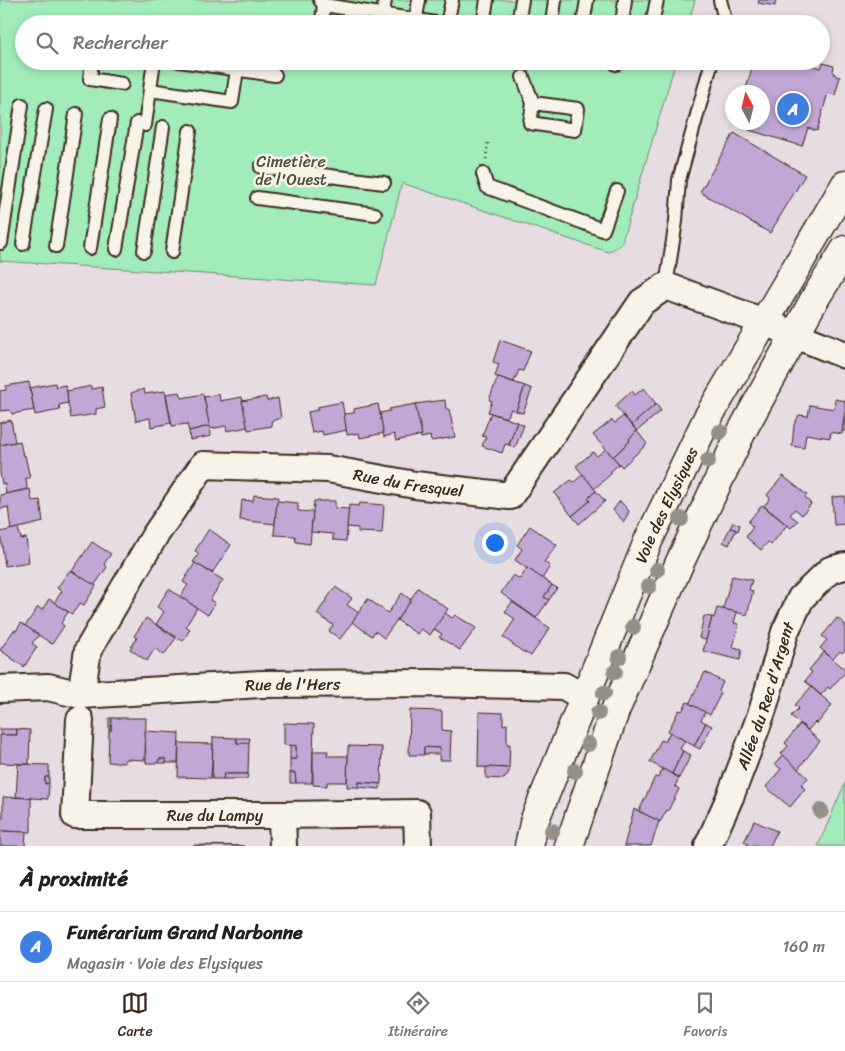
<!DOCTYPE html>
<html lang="fr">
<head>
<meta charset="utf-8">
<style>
	:root { --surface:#fff; --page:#f2f2f2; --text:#202124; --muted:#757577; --line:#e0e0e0; --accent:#3b2a1e }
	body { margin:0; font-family:Sriracha,sans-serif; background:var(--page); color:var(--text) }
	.compass { position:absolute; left:725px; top:85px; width:45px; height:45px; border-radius:50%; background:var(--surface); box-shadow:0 2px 8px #0003; rotate:353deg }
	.you { position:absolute; left:494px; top:542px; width:18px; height:18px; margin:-12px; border:4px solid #fff; border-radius:50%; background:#1a73e8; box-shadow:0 0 0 8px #1a73e833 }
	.badge { display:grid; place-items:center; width:32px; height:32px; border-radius:50%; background:var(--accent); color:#fff; font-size:16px; font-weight:700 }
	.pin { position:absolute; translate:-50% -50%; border:2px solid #fff; box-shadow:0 1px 5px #0006 }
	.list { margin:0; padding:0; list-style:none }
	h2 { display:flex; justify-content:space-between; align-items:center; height:65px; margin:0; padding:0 20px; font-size:21px }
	h2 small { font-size:16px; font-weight:400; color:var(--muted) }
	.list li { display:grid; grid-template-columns:32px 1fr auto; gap:15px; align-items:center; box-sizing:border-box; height:70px; padding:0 20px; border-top:1px solid var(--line) }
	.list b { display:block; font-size:19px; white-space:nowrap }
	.list p { margin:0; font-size:16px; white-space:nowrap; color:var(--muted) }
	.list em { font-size:16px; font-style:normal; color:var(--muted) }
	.icon { flex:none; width:28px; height:28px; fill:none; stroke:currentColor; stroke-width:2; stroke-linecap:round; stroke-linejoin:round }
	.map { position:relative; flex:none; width:845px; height:846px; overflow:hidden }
	.search { position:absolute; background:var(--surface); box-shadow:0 2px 8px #0003; left:15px; right:15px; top:15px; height:55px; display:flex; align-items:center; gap:12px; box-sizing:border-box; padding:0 18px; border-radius:28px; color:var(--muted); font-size:19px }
	.sheet { height:135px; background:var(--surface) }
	nav { display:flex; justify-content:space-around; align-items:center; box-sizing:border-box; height:70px; border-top:1px solid var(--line); background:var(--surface); font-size:14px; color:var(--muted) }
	nav a { display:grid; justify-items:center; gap:2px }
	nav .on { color:var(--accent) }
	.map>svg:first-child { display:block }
</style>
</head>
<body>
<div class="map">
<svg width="845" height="846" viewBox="0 0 845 846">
	<rect width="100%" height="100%" fill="#e7dce2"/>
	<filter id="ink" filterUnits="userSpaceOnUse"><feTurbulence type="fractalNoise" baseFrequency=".02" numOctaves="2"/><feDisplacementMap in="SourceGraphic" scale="10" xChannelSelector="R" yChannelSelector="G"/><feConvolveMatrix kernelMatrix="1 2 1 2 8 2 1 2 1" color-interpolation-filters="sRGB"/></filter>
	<g filter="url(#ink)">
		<g fill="#a2ecbb" stroke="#6e8b6c">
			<polygon points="0,0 695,0 688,24 24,24 24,61 676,61 621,245 608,252 402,183 376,285 0,261"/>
			<polygon points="845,783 845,846 818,846"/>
		</g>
		<g fill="#c1a7d5" stroke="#3b2a1e">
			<polygon points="759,0 776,0 775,6 758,3"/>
			<polygon points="754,61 798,61 821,68 823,63 834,66 833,71 836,76 840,77 835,95 828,93 817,131 808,128 802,146 749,130 751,122 762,122 762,92 745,92"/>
			<polygon points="734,133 805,175 770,233 700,192"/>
			<polygon points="500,340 531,351 523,371 519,370 514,382 495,376 499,364 493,362"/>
			<polygon points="498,377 525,386 516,411 511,409 507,418 488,412 492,401 489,400"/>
			<polygon points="29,382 34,410 12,414 10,410 0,411 0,391 6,390 6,386"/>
			<polygon points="55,383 56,387 65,385 67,391 68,403 59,405 60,410 35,415 30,388"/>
			<polygon points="91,386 91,389 102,387 105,407 96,409 96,414 71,418 68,403 67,391"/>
			<polygon points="525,386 532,389 523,413 516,411"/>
			<polygon points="644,388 656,404 632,425 615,406 632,391 635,395"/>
			<polygon points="144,389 145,394 165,391 171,423 151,427 150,418 136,421 131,393"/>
			<polygon points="180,392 182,398 203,394 210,426 189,431 187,424 172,426 166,394"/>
			<polygon points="219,394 220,401 242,397 248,427 227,431 226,426 210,429 204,397"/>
			<polygon points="266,397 267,401 278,398 281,418 271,421 272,426 248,430 242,401"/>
			<polygon points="835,399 845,401 845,412 842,434 831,432 830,438 806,434 804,448 792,446 794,425 799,415 808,416 810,405 834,409"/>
			<polygon points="445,400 446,409 449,409 455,437 431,441 430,436 421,438 415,404"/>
			<polygon points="342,402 347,430 323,435 322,431 312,433 308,412 318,410 317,407"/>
			<polygon points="378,404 384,433 360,438 359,433 347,435 344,414 354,413 354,409"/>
			<polygon points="415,404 422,435 396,441 394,434 384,437 380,413 390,411 389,409"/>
			<polygon points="656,404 661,411 637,431 632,425"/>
			<polygon points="845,412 845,431 842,431"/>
			<polygon points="491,413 517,422 509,445 505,444 502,453 482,446 486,437 482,436"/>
			<polygon points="623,416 637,431 629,439 630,441 613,457 593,435 612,420 615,423"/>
			<polygon points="11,420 15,442 0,445 0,423"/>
			<polygon points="517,422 524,425 515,448 509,445"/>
			<polygon points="210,426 211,436 190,440 189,431"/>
			<polygon points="637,431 647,444 622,467 613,457 630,441 629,439"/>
			<polygon points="20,441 23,456 25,455 30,478 26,478 27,489 6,494 5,484 2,484 0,473 0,445"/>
			<polygon points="606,449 619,464 610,472 612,473 594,489 576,466 593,452 597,456"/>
			<polygon points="583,474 596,491 588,498 590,501 572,516 554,493 571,480 574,482"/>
			<polygon points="783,476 807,495 805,497 811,504 802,515 795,509 790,515 798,521 791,528 764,506 770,498 767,495"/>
			<polygon points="30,489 32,501 40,500 43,522 11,530 8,507 0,509 0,495"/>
			<polygon points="596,491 605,501 579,524 572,516 590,501 588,498"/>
			<polygon points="254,495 278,497 275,524 240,520 242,500 253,501"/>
			<polygon points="845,496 845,524 834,525 832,497"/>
			<polygon points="277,501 298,503 298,511 313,512 310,544 296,542 295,536 274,535"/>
			<polygon points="314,501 335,501 335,508 349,509 346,541 333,540 333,534 311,532"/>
			<polygon points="620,501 629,511 624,522 613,510"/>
			<polygon points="360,503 384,505 382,533 358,532 358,528 347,527 349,505 359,506"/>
			<polygon points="762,505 787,525 771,545 768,542 761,550 746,537 753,527 748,522"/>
			<polygon points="733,522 740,525 738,531 730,528"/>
			<polygon points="530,526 557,545 544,562 550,566 542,579 515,560 522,549 517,545"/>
			<polygon points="18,528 21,539 26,538 29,562 5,566 0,532"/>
			<polygon points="730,528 736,530 729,545 723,542"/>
			<polygon points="209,529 231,545 212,573 193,562 199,554 195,551"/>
			<polygon points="92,542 111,554 104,564 107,567 94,586 72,571"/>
			<polygon points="195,563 223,580 210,600 215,603 208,615 180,597 188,585 183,582"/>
			<polygon points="527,568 552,585 544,597 549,600 536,618 501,593 513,575 520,579"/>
			<polygon points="70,570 96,586 84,605 80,603 72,614 54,603 62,591 57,588"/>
			<polygon points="732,576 752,580 749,590 753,591 747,615 723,609"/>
			<polygon points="552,585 557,588 549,600 544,597"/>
			<polygon points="335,587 352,598 347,605 359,613 340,639 329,631 333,625 317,614"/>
			<polygon points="418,588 448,609 430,635 421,629 417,634 397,620"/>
			<polygon points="169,589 197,608 186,626 190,629 183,641 156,624 164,612 157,607"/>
			<polygon points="402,593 411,600 384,638 375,631 372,636 352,622 368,599 388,613"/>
			<polygon points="49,599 68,612 61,623 64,626 52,644 25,626 38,607 42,610"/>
			<polygon points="512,602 550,628 531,656 524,652 523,652 503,637 515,619 505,612"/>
			<polygon points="717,608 737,612 734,623 739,624 733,647 742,649 740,660 703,651 712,617 714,618"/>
			<polygon points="445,613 452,618 455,615 476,628 460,650 439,637 442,634 434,629"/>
			<polygon points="704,616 712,617 706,640 699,638"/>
			<polygon points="146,618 176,638 164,655 155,648 147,661 130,649 137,638 134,636"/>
			<polygon points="837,618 845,624 845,650 842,653 840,651 833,659 820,648 827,640 822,636"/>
			<polygon points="21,623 39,635 32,643 37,647 24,667 0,650 14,630 16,631"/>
			<polygon points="824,652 845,669 845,672 830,689 828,687 821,695 805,681 812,672 809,670"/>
			<polygon points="705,672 723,682 719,691 721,693 710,715 689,704"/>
			<polygon points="811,687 832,705 817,724 815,722 808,730 791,716 799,708 795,705"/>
			<polygon points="687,702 705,712 701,720 706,723 694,746 668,731 679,710 682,711"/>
			<polygon points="410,710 442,711 442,730 451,731 450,760 439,760 440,748 424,747 424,755 409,755"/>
			<polygon points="479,712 503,713 503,725 507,724 507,745 510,744 509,768 478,767"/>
			<polygon points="109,718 112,718 111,731 109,730"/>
			<polygon points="112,718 146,718 145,760 125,759 125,763 108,762 109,730 111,731"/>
			<polygon points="284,723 314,724 312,783 296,783 295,773 290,773 290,759 296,759 296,746 284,745"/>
			<polygon points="706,723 712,726 700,749 694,746"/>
			<polygon points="800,724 820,741 798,769 781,754 788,746 785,743"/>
			<rect x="0" y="729" width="17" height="6"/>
			<polygon points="17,729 30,730 29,764 0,763 0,735 17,735"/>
			<polygon points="145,731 179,733 178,763 166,763 166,759 159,759 158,763 146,763"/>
			<polygon points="670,732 685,741 680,749 683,751 672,774 650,762 661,740 665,742"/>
			<polygon points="213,737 237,738 237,743 249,743 248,774 224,774 223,779 212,779"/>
			<polygon points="237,738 250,738 249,743 237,743"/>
			<polygon points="179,743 213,744 211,778 178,777"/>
			<polygon points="290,745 296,746 296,759 290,759"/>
			<polygon points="348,746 382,747 381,784 359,782 359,787 347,787"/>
			<polygon points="424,747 440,748 439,754 424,754"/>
			<polygon points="313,751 328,751 327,756 348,756 347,782 327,782 327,786 313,785"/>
			<polygon points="683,751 691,755 679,778 672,774"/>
			<polygon points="783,755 808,778 801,785 805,789 790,807 766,787 781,769 775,764"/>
			<polygon points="159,759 166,759 166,763 158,763"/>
			<polygon points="18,764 49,765 49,777 45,777 45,784 49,783 48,799 16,797"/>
			<polygon points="486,767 509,768 509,772 504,779 486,778"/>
			<polygon points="663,769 679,778 675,786 679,789 668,811 667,810 660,822 639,811 655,777 658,778"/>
			<polygon points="290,773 295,773 296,783 290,783"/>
			<polygon points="224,774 248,774 247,779 223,779"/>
			<polygon points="45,777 49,777 49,783 45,784"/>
			<polygon points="359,782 381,784 380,789 359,787"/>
			<polygon points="3,797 31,798 31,832 0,831 0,818 3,818"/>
			<polygon points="634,809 659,821 651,846 624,846"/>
			<polygon points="754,821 777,831 770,846 747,846 748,844 744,842"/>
			<polygon points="0,831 26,832 25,846 0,846"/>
			<polygon points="194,845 244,846 194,846"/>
		</g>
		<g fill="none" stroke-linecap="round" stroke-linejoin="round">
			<g stroke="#3b2a1e" stroke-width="16">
				<g id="service">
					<polyline points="320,0 324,5 442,24"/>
					<polyline points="720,0 726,24"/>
					<polyline points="383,14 385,0"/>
					<polyline points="322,20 324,5"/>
					<polyline points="415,24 419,0"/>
					<polyline points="447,24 452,0"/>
					<polyline points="483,24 487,0"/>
					<polyline points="518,24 522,0"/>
					<polyline points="552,24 555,0"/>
					<polyline points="583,24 587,0"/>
					<polyline points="622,24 625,0"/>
					<polyline points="652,24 657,0"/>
					<polyline points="92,61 90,79 122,84"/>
					<polyline points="179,61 275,75"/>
					<polyline points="616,64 616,61"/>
					<polyline points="523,77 533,103 530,123 575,130 578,109 533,103"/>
					<polyline points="150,90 232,102 237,70"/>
					<polyline points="145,125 154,61"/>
					<polyline points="261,167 384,183"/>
					<polyline points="483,174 487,187 603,230 617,191"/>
					<polyline points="257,198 375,214"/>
					<polyline points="1,243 22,105"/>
					<polyline points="23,244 46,109"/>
					<polyline points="56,246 76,114"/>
					<polyline points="90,248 110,119"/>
					<polyline points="116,249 137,123"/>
					<polyline points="144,251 163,127"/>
					<polyline points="172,252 190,131"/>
					<polyline points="666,286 676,221 679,180 712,61"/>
				</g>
			</g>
			<g stroke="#3b2a1e" stroke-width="30">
				<g id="minor">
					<path id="s1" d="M0 689 48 687 81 695 261 684 430 683 564 686 584 698"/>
					<path id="s2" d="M81 695 88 650 154 537 203 465 328 469 415 485 510 496 642 302 666 286 764 322 845 355"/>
					<path id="s3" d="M80 720 75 815H282L417 813 418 846"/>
					<polyline points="282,815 283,846"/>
					<path id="s4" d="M708 846 730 797 748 750 763 709 785 632 801 598 830 570 845 566"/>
				</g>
			</g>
			<g stroke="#3b2a1e" stroke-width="31">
				<g id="tertiary">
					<path id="s5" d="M529 846 535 819 649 539 707 419 845 185"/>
					<polyline points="569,846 615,711 680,562 742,431 814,300 845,250"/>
				</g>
			</g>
			<polyline stroke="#3b2a1e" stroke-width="3" stroke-dasharray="1 4" stroke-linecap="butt" points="486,159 488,142"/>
			<use href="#service" stroke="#f7f3e8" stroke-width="12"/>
			<use href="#minor" stroke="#f7f3e8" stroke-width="26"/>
			<use href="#tertiary" stroke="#f7f3e8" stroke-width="28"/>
		</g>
		<g fill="#949087">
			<circle cx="720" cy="432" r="8"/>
			<circle cx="708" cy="461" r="8"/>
			<circle cx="681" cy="519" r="8"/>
			<circle cx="657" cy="570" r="8"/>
			<circle cx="649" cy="586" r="8"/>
			<circle cx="633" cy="627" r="8"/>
			<circle cx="619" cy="657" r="8"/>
			<circle cx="615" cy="672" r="8"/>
			<circle cx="604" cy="693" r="8"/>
			<circle cx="598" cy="713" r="8"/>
			<circle cx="588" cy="744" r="8"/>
			<circle cx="575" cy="771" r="8"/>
			<circle cx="821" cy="811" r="8"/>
			<circle cx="552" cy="831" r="8"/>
		</g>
	</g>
	<g text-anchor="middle" stroke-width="5" stroke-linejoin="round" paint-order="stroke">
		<g font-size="16" fill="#50513d" stroke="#f7f3e8">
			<text x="291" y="167">Cimetière<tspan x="291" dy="18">de l'Ouest</tspan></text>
		</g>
		<g font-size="16" fill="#3b2a1e" stroke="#f7f3e8">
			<text dy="6" stroke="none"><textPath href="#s2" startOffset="470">Rue du Fresquel</textPath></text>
			<text dy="6" stroke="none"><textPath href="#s5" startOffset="368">Voie des Elysiques</textPath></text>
			<text dy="6" stroke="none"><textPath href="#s1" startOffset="294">Rue de l'Hers</textPath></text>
			<text dy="6" stroke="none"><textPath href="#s4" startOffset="161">Allée du Rec d'Argent</textPath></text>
			<text dy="6" stroke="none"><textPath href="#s3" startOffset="235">Rue du Lampy</textPath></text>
		</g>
	</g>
</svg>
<svg class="compass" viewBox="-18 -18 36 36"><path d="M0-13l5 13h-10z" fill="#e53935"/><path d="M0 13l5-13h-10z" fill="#757577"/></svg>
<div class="you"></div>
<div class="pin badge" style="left:793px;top:109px;background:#3f7fe0">A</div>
<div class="search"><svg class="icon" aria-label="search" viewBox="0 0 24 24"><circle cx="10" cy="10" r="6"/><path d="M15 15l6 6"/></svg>Rechercher</div>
</div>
<section class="sheet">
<h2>À proximité<small></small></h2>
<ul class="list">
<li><span class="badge" style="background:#3f7fe0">A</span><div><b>Funérarium Grand Narbonne</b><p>Magasin · Voie des Elysiques</p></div><em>160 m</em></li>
</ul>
</section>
<nav>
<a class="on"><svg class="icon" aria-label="map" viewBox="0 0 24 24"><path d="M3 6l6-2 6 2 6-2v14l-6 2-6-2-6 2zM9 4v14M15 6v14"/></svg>Carte</a>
<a><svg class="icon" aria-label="directions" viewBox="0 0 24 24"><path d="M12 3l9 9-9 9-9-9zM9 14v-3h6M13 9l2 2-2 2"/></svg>Itinéraire</a>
<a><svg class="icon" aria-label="saved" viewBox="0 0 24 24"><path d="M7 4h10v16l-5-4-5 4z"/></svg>Favoris</a>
</nav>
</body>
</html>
